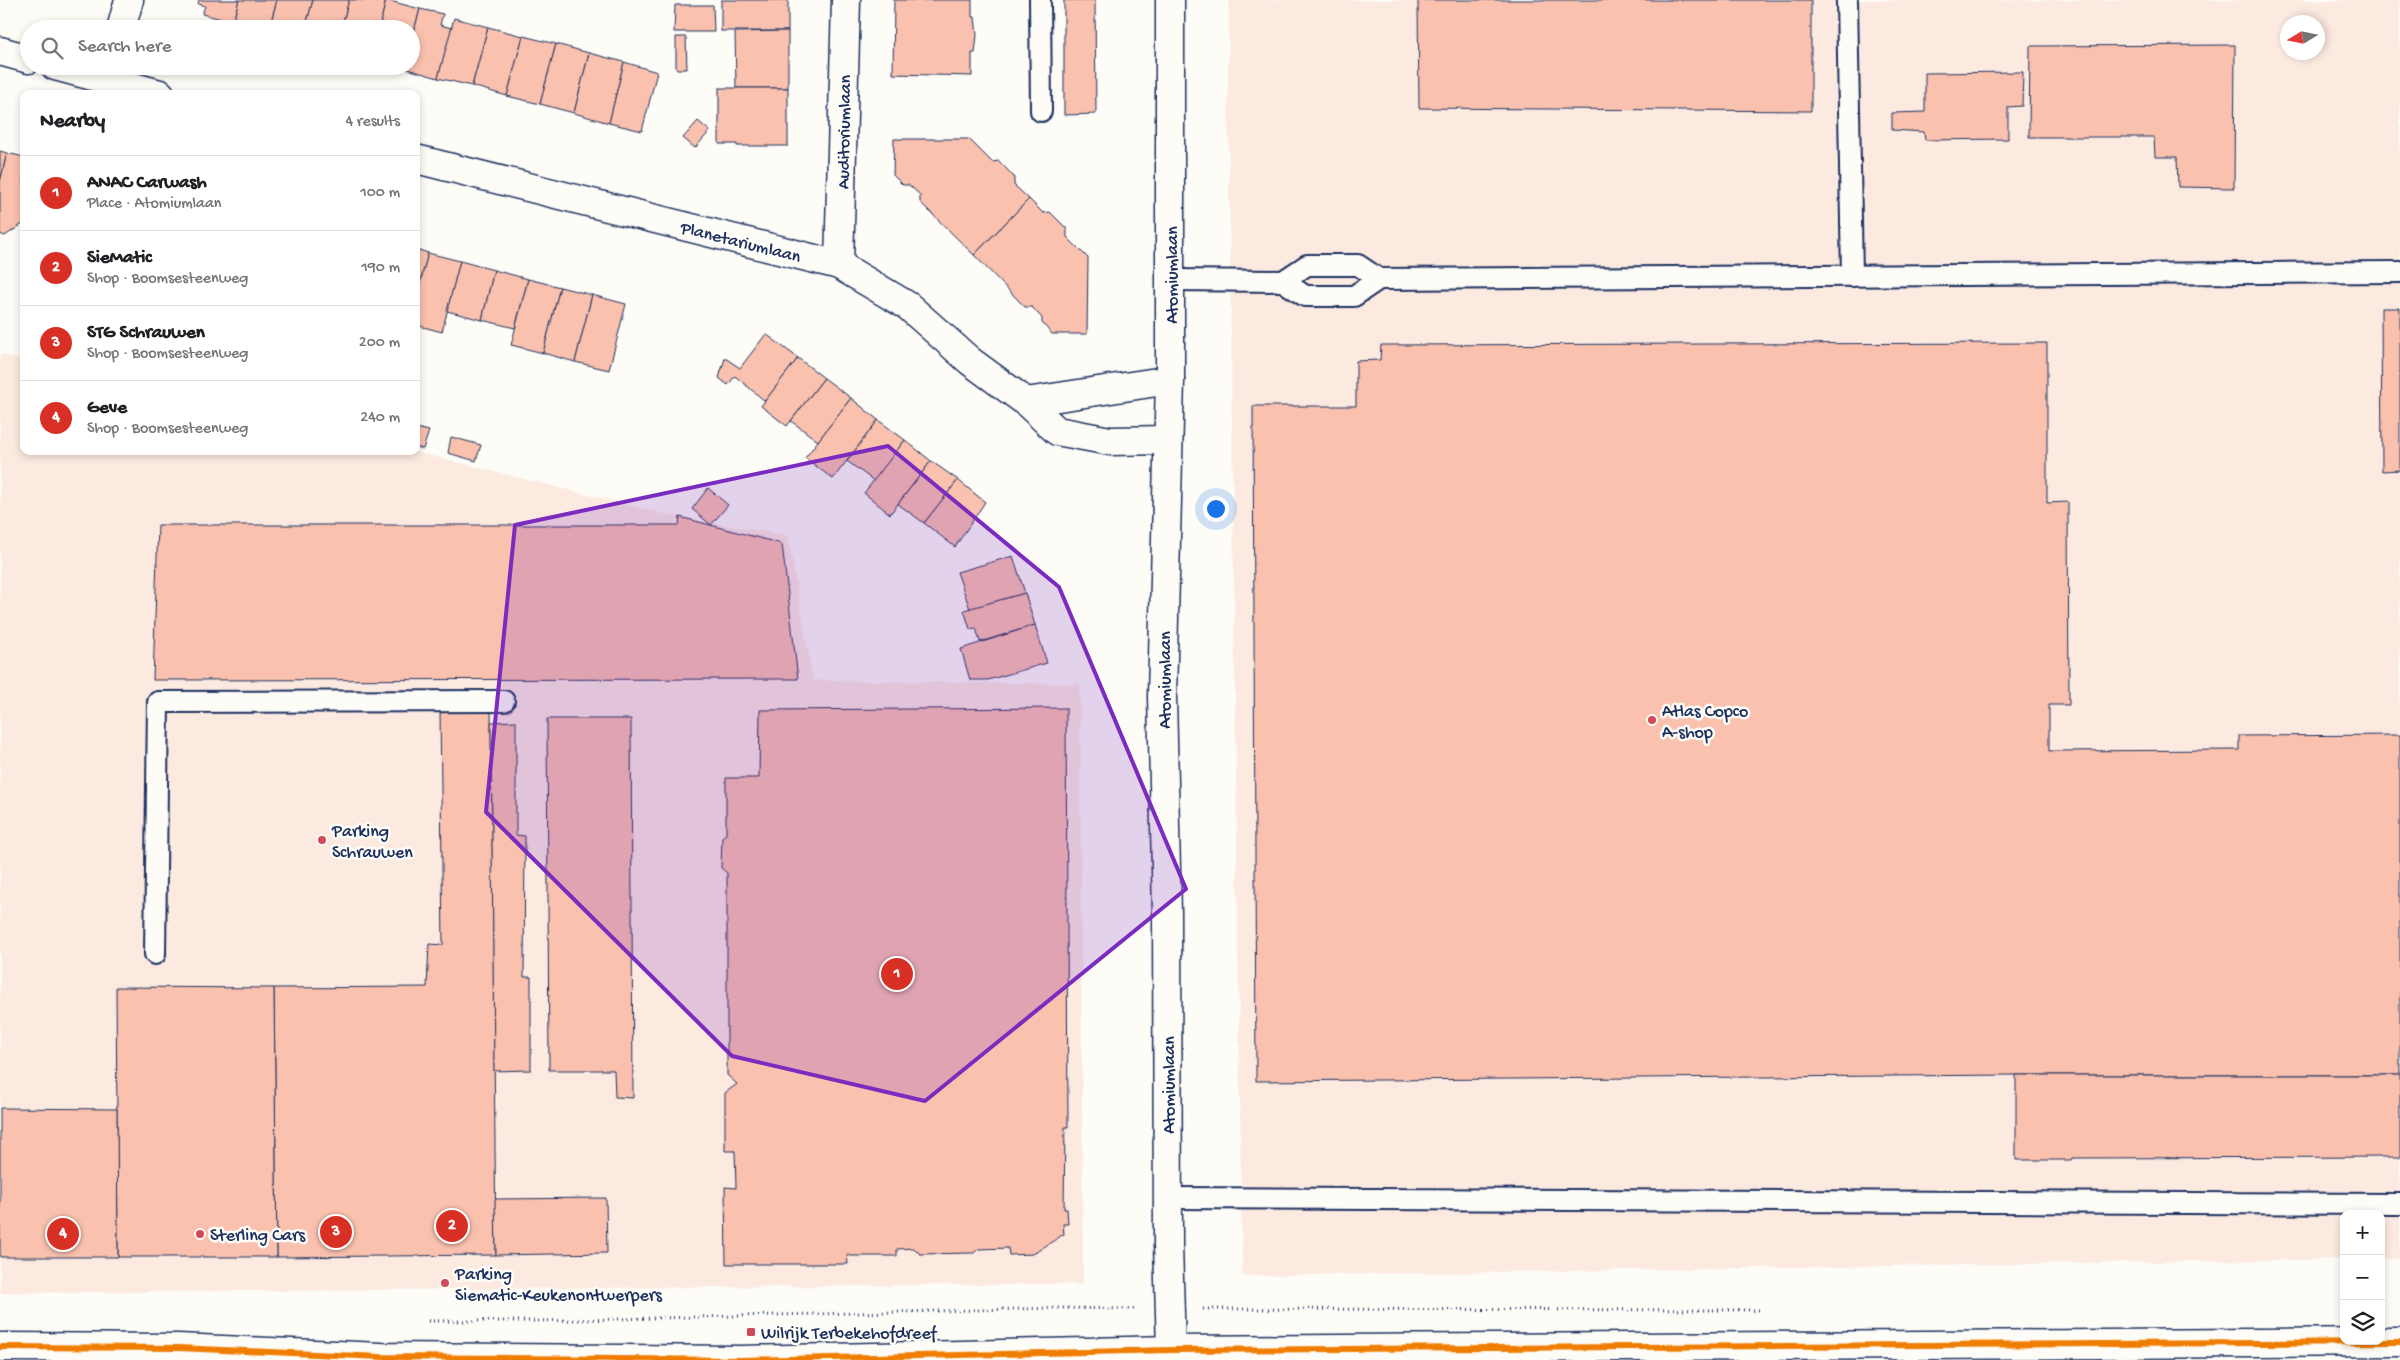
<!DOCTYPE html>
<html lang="en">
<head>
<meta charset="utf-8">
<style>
	:root { --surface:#fff; --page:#f6f6f6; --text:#202124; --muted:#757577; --line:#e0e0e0; --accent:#d93025 }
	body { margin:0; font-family:"Gochi Hand",sans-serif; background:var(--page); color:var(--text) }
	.controls { position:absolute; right:15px; bottom:15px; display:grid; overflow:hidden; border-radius:10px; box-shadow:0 2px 8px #0003 }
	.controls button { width:45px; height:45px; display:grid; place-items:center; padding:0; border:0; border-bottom:1px solid var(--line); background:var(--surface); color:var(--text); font:25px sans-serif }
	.compass { position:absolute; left:2280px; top:15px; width:45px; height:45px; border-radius:50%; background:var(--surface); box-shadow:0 2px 8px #0003; rotate:260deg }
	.you { position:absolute; left:1215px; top:508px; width:18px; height:18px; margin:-12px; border:4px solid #fff; border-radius:50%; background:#1a73e8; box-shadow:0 0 0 8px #1a73e833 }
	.badge { display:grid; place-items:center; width:32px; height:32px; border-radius:50%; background:var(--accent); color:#fff; font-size:16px; font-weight:700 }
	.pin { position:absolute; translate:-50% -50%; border:2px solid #fff; box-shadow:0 1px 5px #0006 }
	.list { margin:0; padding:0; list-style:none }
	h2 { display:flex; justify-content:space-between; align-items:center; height:65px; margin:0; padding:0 20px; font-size:21px }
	h2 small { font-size:16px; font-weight:400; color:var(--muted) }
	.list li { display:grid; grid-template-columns:32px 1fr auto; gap:15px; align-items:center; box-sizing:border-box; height:75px; padding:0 20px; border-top:1px solid var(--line) }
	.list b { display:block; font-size:19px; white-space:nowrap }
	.list p { margin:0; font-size:16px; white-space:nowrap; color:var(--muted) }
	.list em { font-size:16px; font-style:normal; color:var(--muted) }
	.icon { flex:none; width:28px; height:28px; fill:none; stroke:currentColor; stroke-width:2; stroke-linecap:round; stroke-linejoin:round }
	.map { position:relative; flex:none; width:2400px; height:1360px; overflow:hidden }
	.search { position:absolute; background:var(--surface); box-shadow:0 2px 8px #0003; left:20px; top:20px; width:400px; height:55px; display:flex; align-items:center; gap:12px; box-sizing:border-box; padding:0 18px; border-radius:28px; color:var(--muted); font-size:19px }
	.panel { position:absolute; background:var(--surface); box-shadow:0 2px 8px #0003; left:20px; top:90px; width:400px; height:365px; border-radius:10px }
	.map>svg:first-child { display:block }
</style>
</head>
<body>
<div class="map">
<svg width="2400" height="1360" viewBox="0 0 2400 1360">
	<rect width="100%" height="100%" fill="#fdfcf7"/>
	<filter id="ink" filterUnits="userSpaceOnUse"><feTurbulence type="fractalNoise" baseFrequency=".02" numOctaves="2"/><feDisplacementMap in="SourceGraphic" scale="10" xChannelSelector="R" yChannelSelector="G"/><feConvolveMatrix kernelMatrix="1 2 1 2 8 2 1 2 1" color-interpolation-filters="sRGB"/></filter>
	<g filter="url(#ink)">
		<g fill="#fceae1" fill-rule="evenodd">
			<path d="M1229 0H2400V1259H2381V1214H2344V1259L1242 1276 1228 87ZM2288 22H2318V52H2288Z"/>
			<polygon points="0,354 24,361 24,451 412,451 665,514 788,536 813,680 1080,684 1083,1284 0,1293"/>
		</g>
		<g fill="#f9c1ae" stroke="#1b2f5e">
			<polygon points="199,0 239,0 233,22 202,14 205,6 198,4"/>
			<polygon points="239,0 277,0 269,29 256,29 233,22"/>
			<polygon points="277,0 313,0 305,29 269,29"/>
			<polygon points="313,0 349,0 341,29 305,29"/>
			<polygon points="349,0 386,0 379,29 341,29"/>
			<polygon points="386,0 420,9 411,42 411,29 379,29"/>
			<rect x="721" y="0" width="67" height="31"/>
			<polygon points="894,0 972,0 972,17 975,17 977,35 975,53 972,53 972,76 893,74"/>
			<polygon points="1064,0 1095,0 1096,114 1064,115"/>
			<polygon points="1418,0 1811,0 1811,111 1419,108"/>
			<polygon points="675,5 713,5 714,32 674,32"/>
			<polygon points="420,9 443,14 440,25 452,28 438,78 404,68 405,66 411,66 411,42"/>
			<polygon points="454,18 488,27 472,86 438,78"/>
			<polygon points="488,27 523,36 507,96 472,86"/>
			<polygon points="788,31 788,88 736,88 735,32"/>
			<polygon points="523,36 556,44 540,104 507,96"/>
			<polygon points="676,37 686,37 687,69 676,69"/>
			<polygon points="556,44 589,53 574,113 540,104"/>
			<polygon points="2235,45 2234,188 2178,187 2177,157 2155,157 2154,137 2029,137 2030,46"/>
			<polygon points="589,53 624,62 609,123 574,113"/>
			<polygon points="624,62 657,72 642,131 609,123"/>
			<polygon points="2023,72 2022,106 2008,107 2008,139 1925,140 1924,132 1892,130 1892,113 1925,112 1925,73"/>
			<polygon points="719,88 788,88 788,146 737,146 737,144 719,144"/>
			<polygon points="698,121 710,131 695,148 683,138"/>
			<polygon points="894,139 969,139 992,162 999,161 1014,177 1014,185 1029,199 974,255 920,202 920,195 909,185 903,185 893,175"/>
			<polygon points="0,151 7,153 0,182"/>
			<polygon points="7,153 24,157 24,223 5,236 0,234 0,182"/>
			<polygon points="1029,199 1043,213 1050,212 1067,229 1067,237 1088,258 1087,334 1052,334 1042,323 1042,318 1032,307 1025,307 974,255"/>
			<polygon points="416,249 428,253 416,299"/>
			<polygon points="428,253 460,261 442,332 416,325 416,299"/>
			<polygon points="460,261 494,270 482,320 447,311"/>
			<polygon points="494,270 528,279 515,328 482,320"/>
			<polygon points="528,279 560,287 543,353 511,345"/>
			<polygon points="560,287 592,295 575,362 543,353"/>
			<polygon points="592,295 626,304 609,370 575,362"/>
			<polygon points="2381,308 2400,308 2400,470 2382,471"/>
			<polygon points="766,334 798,358 765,401 735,376 728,385 719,378 725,358 740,368"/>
			<polygon points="2047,343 2047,503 2068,502 2069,705 2049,705 2049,751 2239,750 2239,736 2400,735 2400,1075 2016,1075 1256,1081 1253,406 1356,406 1356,361 1380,360 1381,345"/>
			<polygon points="798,358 824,378 787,426 761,406"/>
			<polygon points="824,378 851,398 818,441 791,421"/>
			<polygon points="851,398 878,420 833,479 805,458"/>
			<polygon points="878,420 905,440 874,481 847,461"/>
			<polygon points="416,428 429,431 423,449 416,447"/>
			<polygon points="451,437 481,445 476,461 448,453"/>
			<polygon points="905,440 931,461 890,514 864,493"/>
			<polygon points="931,461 958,480 924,523 898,504"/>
			<polygon points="958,480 985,502 955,547 924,523"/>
			<polygon points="708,488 728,505 711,525 692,509"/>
			<polygon points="680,517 782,544 798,679 153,680 158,525 679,525"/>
			<polygon points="1013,556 1025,593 970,609 957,572"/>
			<polygon points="1025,593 1035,625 980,642 976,628 970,629 964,610"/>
			<polygon points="1035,625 1047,663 988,680 970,680 961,649"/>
			<polygon points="1066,708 1068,1127 1065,1127 1064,1209 1067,1209 1068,1224 1063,1224 1064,1234 1033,1254 1009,1255 1008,1248 978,1249 974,1253 920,1254 914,1248 897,1249 897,1256 850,1256 847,1254 848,1264 726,1264 725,1187 736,1188 735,1151 725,1151 725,1093 737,1084 727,1075 727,873 721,868 722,837 726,834 726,778 759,778 760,710"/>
			<polygon points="440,711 491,712 496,1255 277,1257 274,988 427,987 429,944 443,945"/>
			<polygon points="547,719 631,719 633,1098 615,1097 614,1070 549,1070"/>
			<polygon points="516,721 516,835 525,836 524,977 531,977 531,1070 494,1071 491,722"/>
			<polygon points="116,987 274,988 277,1257 118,1257"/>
			<polygon points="2016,1075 2400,1075 2400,1157 2072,1158 2071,1160 2016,1160"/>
			<polygon points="0,1108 117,1109 118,1257 0,1257"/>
			<polygon points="606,1198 607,1253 496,1255 495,1199"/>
		</g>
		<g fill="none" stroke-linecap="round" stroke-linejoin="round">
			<g stroke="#1b2f5e" stroke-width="24">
				<g id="service">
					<polyline points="1040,0 1041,111"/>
					<polyline points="1847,0 1852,276"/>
					<polyline points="1171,280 1283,281 1307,265 1358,265 1379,279"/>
					<polyline points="1283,281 1305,296 1354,296 1379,279 2400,272"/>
					<polyline points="155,954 158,702 504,701"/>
					<polyline points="1169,1198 2400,1204"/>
				</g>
			</g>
			<g stroke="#1b2f5e" stroke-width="31">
				<g id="minor">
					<polyline points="121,29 129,0"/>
					<polyline points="0,51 29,59"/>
					<polyline points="55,66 160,94"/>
					<polyline points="416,159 839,265 908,306 970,361 1026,402 1057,431 1110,441 1168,440"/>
					<polyline points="839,265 846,0"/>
					<polyline points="1026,402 1170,380"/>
				</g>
			</g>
			<g stroke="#1b2f5e" stroke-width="31">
				<polyline id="tertiary" points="1170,0 1170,380 1162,697 1167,913 1168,1244 1171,1350"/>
			</g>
			<g stroke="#1b2f5e" stroke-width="31">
				<polyline id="secondary" points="0,1347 178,1348 381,1357 741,1360 1171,1350 2400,1342"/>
			</g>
			<g stroke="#1b2f5e" stroke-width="3" stroke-dasharray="1 4" stroke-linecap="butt">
				<polyline points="1203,1309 1762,1310"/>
				<polyline points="428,1321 536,1321 1057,1308 1137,1309"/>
			</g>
			<use href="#service" stroke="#fdfcf7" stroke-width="20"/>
			<use href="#minor" stroke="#fdfcf7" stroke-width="28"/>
			<use href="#tertiary" stroke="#fdfcf7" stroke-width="28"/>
			<use href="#secondary" stroke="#fdfcf7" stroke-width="28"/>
			<g stroke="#fdfcf7" stroke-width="10">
				<polyline id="bus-1" points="0,1347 178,1348 381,1357 741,1360 1171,1350 2400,1342"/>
			</g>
			<use href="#bus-1" stroke="#ef7d00" stroke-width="6"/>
		</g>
	</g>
	<path fill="#7b2cbf" fill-opacity="0.2" stroke="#7b2cbf" stroke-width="4" stroke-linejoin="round" d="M888 446 1059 587 1186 889 925 1101 732 1056 486 812 515 525Z"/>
	<g fill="#d1495b" stroke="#fdfcf7" stroke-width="2">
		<circle cx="1652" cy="720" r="5"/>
		<circle cx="322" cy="840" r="5"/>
		<circle cx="200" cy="1234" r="5"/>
		<circle cx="445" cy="1283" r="5"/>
		<rect x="746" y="1327" width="10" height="10" rx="2.5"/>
	</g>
	<g text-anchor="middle" stroke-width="5" stroke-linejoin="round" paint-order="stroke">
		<g font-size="18" fill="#1b2f5e" stroke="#fdfcf7">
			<text transform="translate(843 132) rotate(-89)" y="6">Auditoriumlaan</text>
			<text transform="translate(741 241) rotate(14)" y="6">Planetariumlaan</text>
			<text transform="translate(1171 275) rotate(-90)" y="6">Atomiumlaan</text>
			<text transform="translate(1164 680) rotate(-90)" y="6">Atomiumlaan</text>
			<text transform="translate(1168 1085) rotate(-90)" y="6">Atomiumlaan</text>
		</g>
		<g font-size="18" fill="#1b2f5e" stroke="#fdfcf7" text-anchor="start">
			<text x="1662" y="716">Atlas Copco<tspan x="1662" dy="21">A-shop</tspan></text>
			<text x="332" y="836">Parking<tspan x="332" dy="21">Schrauwen</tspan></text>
			<text x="210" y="1240">Sterling Cars</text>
			<text x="455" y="1279">Parking<tspan x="455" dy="21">Siematic-Keukenontwerpers</tspan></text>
			<text x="761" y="1338">Wilrijk Terbekehofdreef</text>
		</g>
	</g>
</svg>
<div class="controls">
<button>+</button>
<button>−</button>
<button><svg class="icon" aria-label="layers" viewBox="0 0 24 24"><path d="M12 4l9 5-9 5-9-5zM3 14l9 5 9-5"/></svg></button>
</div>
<svg class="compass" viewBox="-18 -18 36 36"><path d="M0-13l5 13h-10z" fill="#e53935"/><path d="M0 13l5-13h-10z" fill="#757577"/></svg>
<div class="you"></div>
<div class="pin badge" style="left:897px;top:974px">1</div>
<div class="pin badge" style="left:452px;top:1226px">2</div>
<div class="pin badge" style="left:336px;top:1232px">3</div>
<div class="pin badge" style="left:63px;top:1234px">4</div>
<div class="search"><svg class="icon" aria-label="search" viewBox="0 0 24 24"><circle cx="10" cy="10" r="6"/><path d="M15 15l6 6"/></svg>Search here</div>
<section class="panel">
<h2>Nearby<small>4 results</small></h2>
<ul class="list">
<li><span class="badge">1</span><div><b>ANAC Carwash</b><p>Place · Atomiumlaan</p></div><em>100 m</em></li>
<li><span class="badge">2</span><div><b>SieMatic</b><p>Shop · Boomsesteenweg</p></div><em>190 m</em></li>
<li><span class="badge">3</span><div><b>STG Schrauwen</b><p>Shop · Boomsesteenweg</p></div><em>200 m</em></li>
<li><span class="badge">4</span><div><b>Geve</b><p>Shop · Boomsesteenweg</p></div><em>240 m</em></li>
</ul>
</section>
</div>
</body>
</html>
